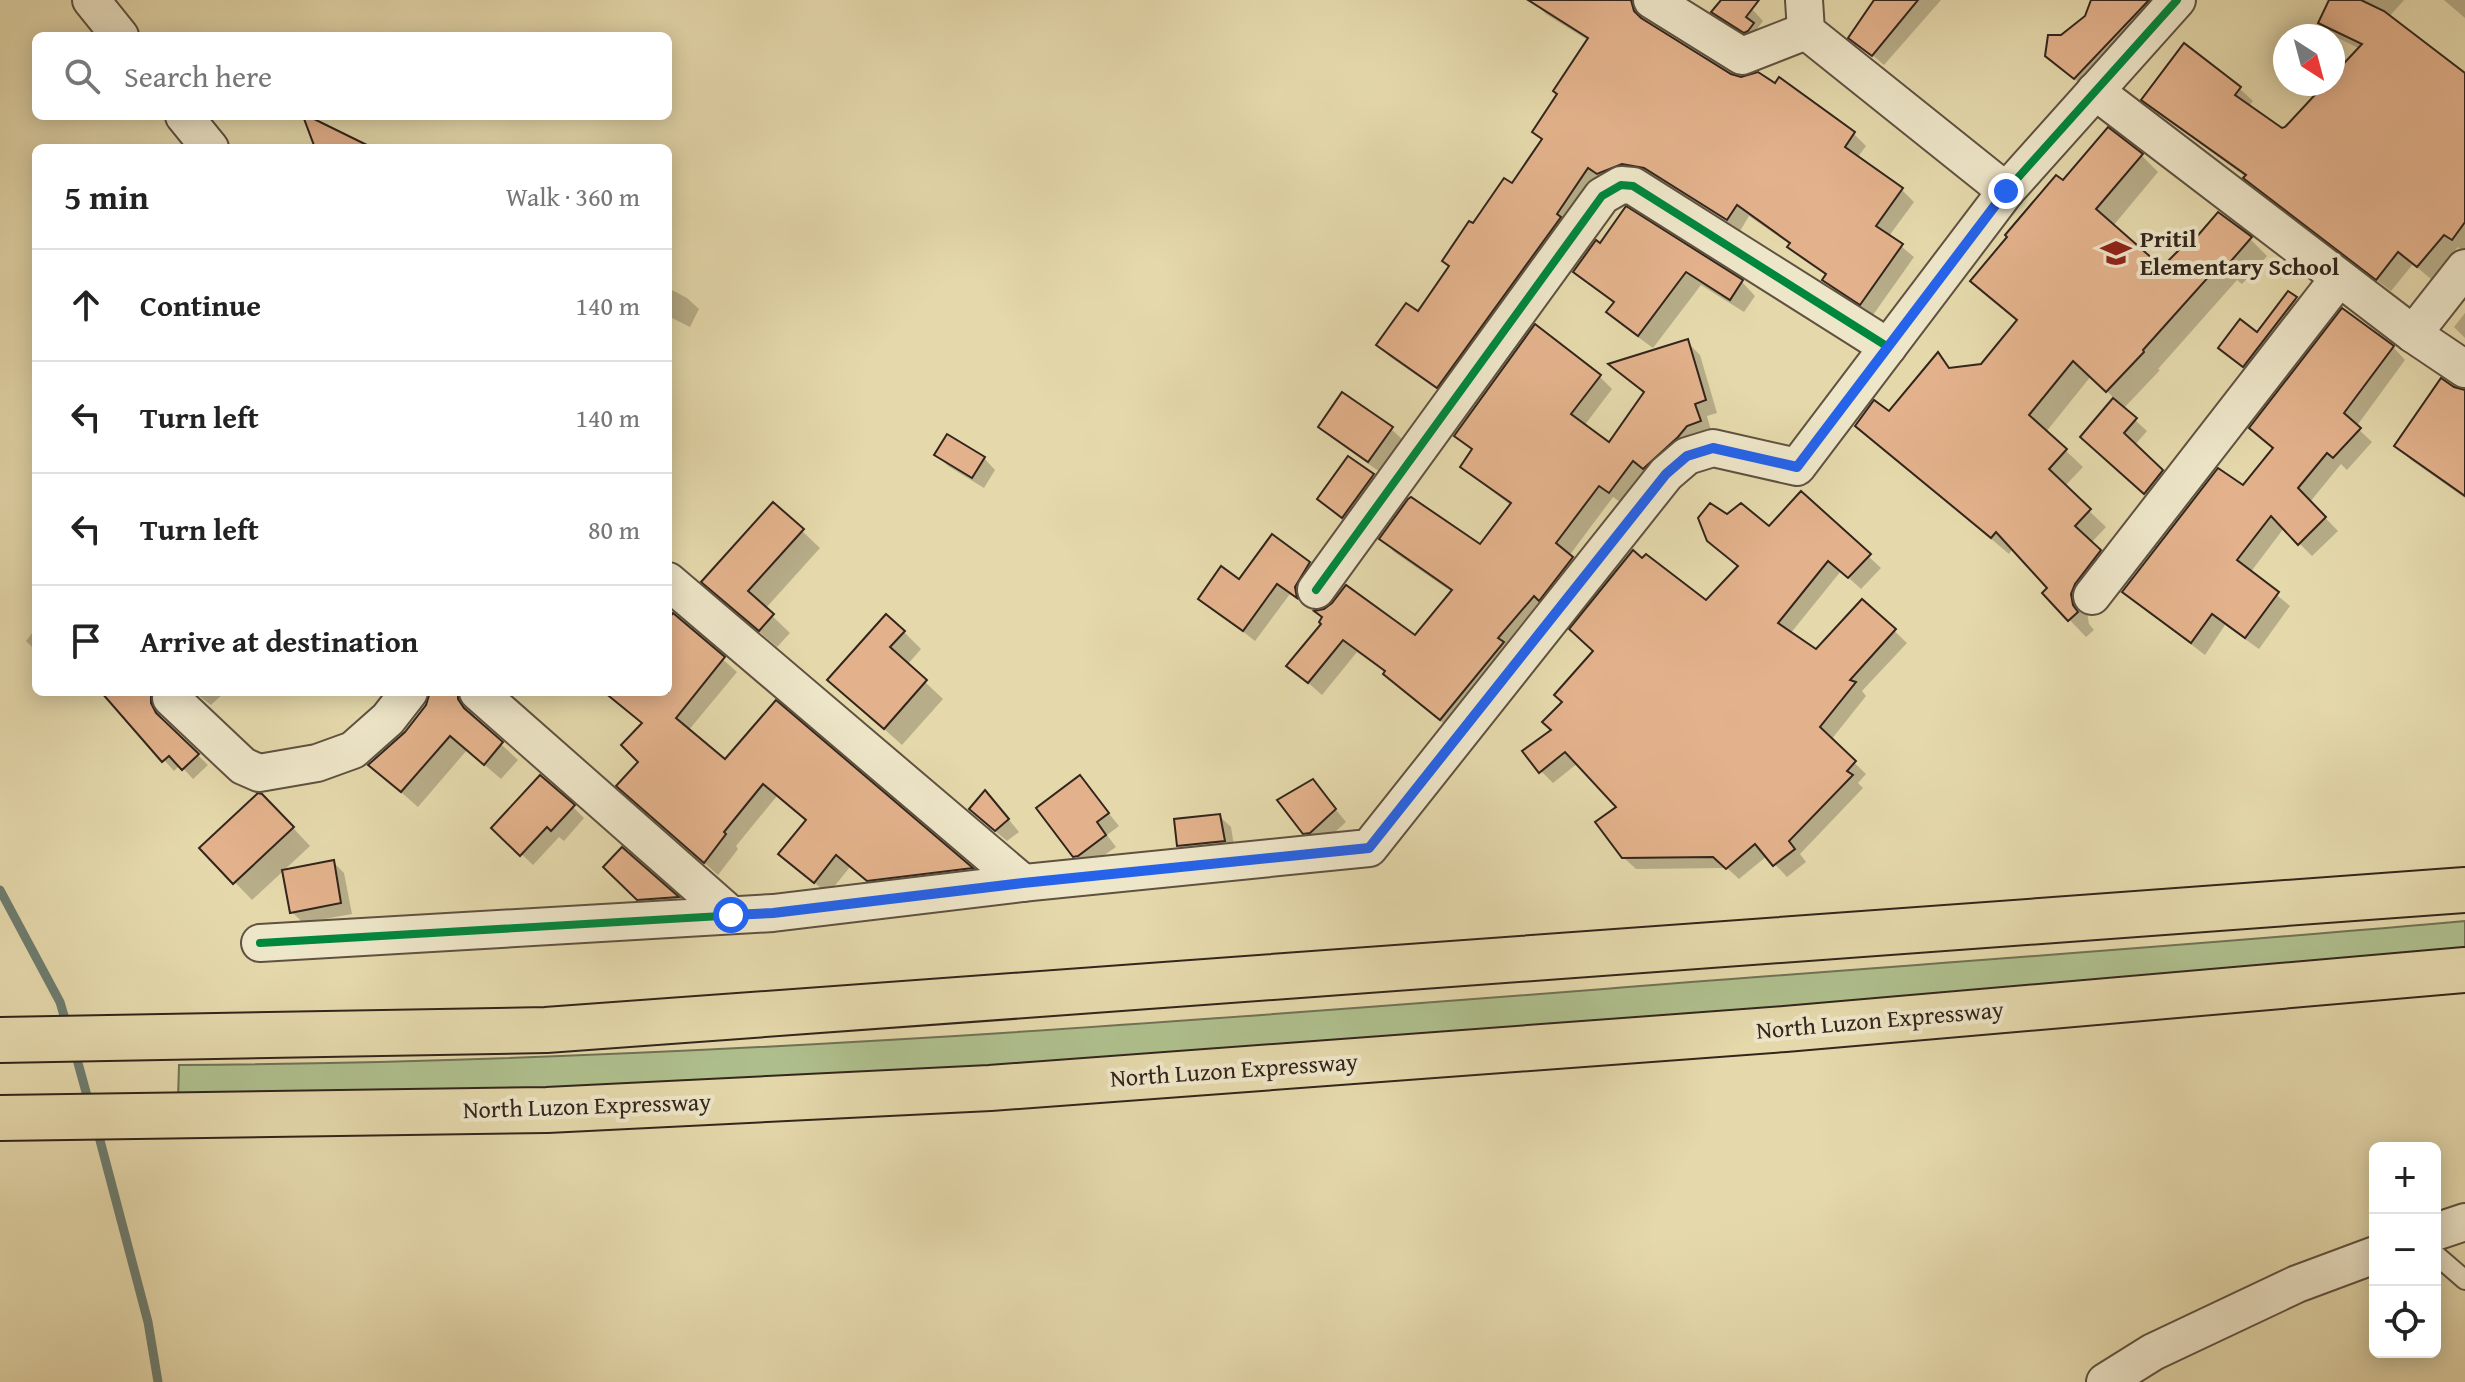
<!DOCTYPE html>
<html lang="en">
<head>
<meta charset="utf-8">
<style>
	:root { --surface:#fff; --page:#f6f6f6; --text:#222; --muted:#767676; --line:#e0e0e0 }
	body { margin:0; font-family:"Gentium Book Plus",serif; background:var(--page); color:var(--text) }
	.controls { position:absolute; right:24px; bottom:24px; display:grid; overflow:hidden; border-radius:12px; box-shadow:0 4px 20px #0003 }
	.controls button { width:72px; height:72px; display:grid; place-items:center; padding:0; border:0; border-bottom:2px solid var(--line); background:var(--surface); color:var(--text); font:40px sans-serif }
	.compass { position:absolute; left:2273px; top:24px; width:72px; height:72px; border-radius:50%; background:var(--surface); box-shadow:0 4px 20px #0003; rotate:144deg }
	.stop { position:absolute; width:24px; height:24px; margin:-18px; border:6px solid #2563eb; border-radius:50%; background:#fff }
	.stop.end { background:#2563eb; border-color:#fff; box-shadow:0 2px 8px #0008 }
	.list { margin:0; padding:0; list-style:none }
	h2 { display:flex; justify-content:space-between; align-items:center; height:104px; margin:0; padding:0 32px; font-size:34px }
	h2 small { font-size:26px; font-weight:400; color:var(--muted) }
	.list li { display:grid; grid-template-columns:52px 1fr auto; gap:24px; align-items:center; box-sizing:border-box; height:112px; padding:0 32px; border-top:2px solid var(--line) }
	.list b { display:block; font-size:30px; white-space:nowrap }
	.list em { font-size:26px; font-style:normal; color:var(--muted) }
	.icon { flex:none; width:44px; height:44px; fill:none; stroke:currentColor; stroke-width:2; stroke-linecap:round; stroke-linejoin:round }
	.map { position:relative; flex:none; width:2465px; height:1382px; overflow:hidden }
	.search { position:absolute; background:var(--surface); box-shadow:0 4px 20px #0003; left:32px; top:32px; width:640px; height:88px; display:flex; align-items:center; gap:20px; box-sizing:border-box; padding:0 28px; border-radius:12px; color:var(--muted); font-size:30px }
	.panel { position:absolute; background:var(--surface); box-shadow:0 4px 20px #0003; left:32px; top:144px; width:640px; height:552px; border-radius:12px }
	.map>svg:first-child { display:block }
</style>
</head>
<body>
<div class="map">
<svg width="2465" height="1382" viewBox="0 0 2465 1382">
	<rect width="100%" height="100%" fill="#e5d9ac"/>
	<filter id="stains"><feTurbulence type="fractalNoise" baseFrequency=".0025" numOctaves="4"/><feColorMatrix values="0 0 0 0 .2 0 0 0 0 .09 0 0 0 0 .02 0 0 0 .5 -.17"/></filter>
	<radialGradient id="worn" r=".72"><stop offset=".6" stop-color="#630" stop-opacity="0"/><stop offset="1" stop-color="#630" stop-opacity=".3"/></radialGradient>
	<path fill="#afc08e" stroke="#707255" stroke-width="2" d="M2465 921V954L1330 1044 766 1082 178 1100 179 1065C655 1062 1130 1026 1604 989 1891 966 2178 947 2465 921Z"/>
	<g fill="#0003">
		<polygon points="1535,0 1647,0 1642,13 1644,22 1730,76 1775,86 1779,80 1854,134 1866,146 1857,158 1902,190 1914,202 1889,236 1914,257 1873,315 1836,292 1824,280 1827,276 1802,259 1790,247 1791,245 1749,216 1740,231 1658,179 1635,175 1450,398 1390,357 1378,345 1419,314 1450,267 1473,226 1512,186 1544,141 1534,132 1559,95 1589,41 1546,14 1534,2"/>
		<polygon points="1723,0 1739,0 1752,9 1763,21 1757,29 1764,36 1757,43 1725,23 1714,12"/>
		<polygon points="1876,0 1941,0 1884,65 1851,37"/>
		<polygon points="2093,0 2171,0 2087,89 2059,67 2062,37 2087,18"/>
		<polygon points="2333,0 2404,0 2389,17 2465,76 2465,252 2458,247 2431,279 2413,264 2391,291 2259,191 2246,177 2157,113 2144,100 2239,88 2253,101 2248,107 2282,131 2328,84 2333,84 2333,78 2360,49 2334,36 2321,23"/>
		<polygon points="2444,0 2465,0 2465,18"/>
		<polygon points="2141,155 2158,172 2113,226 2162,270 2188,250 2250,239 2267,256 2242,284 2237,280 2158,369 2160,370 2123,409 2147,431 2134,446 2173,483 2157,504 2083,437 2115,399 2091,376 2046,432 2083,467 2064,487 2106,527 2091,543 2117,568 2087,612 2089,624 2094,630 2086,637 2044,593 2050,588 2013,548 2009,554 1857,425 1890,414 1938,355 1952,370 1982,366 2019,321 1990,297 2063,183"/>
		<polygon points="1596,243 1742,282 1755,296 1744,312 1701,285 1653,348 1623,326 1609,312 1615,304 1576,272"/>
		<polygon points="668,288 687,298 699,309 690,327 668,316"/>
		<polygon points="2289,294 2307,310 2256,377 2220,347 2258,335"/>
		<polygon points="2465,313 2465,338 2454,327"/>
		<polygon points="1687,342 1700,355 1717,413 1707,416 1712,434 1623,504 1613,497 1569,556 1585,571 1454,732 1398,686 1386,673 1357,652 1322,695 1289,666 1323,624 1415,637 1452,592 1394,552 1382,539 1480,547 1512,506 1476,479 1463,466 1473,451 1456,436 1599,376 1612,389 1584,426 1609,445 1645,394 1612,365"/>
		<polygon points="2393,347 2405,360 2356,427 2372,442 2347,470 2341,464 2310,502 2338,531 2312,556 2284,528 2250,573 2290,606 2259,649 2225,625 2205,655 2138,604 2125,591 2243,488 2274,449 2251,428"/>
		<polygon points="2442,381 2465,392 2465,498 2411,460 2396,446"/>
		<polygon points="1320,427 1391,429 1403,440 1380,472 1332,438"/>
		<polygon points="937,455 984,458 995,470 984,488 948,466"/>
		<polygon points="1349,459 1384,487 1354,528 1319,499"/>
		<polygon points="1801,494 1881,568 1861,589 1841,571 1790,634 1816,651 1863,601 1907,643 1862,691 1866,696 1831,740 1866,774 1858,783 1863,788 1800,854 1806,862 1787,877 1767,856 1739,879 1727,868 1636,869 1623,857 1619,807 1578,763 1553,783 1541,771 1554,730 1707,602 1740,568 1708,540 1727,517 1769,528"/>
		<polygon points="802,531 820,548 765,609 790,633 777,647 721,599"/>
		<polygon points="1273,537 1321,575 1306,599 1307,606 1290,594 1255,641 1200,598 1240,582"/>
		<polygon points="668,611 737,672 688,731 725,761 776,703 983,881 882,893 850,867 828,894 794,866 808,821 777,796 736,846 738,849 718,875 632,799 641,762 644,724 616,699 622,692 668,692"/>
		<polygon points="36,628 36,651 26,641"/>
		<polygon points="904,632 921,649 907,665 943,699 902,745 830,680"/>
		<polygon points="103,692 156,692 160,715 166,724 208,765 193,779 180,765 174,771"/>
		<polygon points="194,692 225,692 211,705"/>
		<polygon points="431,692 459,692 473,706 473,716 477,722 518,760 501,779 467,750 418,807 387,780 404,736 427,706"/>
		<polygon points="1080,778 1119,826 1107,835 1116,847 1087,867 1075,855"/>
		<polygon points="1313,782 1346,822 1322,844 1317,844 1305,832"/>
		<polygon points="996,804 1019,832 1007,841 983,821"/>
		<polygon points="573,807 584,818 564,841 559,837 533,865 494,828"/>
		<polygon points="280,814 310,846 252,900 202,848"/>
		<polygon points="1219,816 1231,827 1235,852 1191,857 1179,845"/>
		<polygon points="622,850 678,899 686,907 649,909 606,867"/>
		<polygon points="333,862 344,873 352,914 303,923 292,912"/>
	</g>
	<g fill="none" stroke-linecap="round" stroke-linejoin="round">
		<g stroke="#6e7e71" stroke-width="9">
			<polyline points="0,890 60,1002 67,1026"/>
			<polyline points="75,1052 89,1103"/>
			<polyline points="97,1129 148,1322 158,1382"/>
		</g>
	</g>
	<g fill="#e3b28c" stroke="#32251c" stroke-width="2">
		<polygon points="1528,0 1631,0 1634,11 1641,18 1731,74 1741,77 1758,72 1775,83 1779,77 1855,132 1845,147 1903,188 1876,226 1903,244 1860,305 1822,280 1826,274 1787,247 1790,243 1737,205 1727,220 1644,168 1622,164 1597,174 1588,168 1557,214 1561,217 1437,388 1376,345 1406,303 1418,311 1449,266 1442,261 1469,221 1473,223 1504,178 1512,183 1542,139 1532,132 1557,94 1553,91 1588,38"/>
		<polygon points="1721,0 1759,0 1746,17 1754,23 1748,31 1744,33 1711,12"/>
		<polygon points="1874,0 1918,0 1872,56 1848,38"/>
		<polygon points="2091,0 2149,0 2074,79 2045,56 2048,35 2061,35 2085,16"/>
		<polygon points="2329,0 2361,0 2384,11 2465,73 2465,222 2452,240 2444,235 2417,267 2398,252 2376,280 2243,178 2246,175 2141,100 2184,43 2241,87 2235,95 2282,128 2285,127 2325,84 2333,84 2333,75 2362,44 2318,23"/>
		<polygon points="303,116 308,116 373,148 315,148"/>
		<polygon points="2108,127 2143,154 2096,209 2162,267 2185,244 2188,247 2218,212 2252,237 2224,269 2219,265 2143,350 2144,352 2106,392 2073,361 2029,415 2067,449 2049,469 2091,509 2075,526 2101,550 2075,584 2071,594 2073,605 2078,612 2068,621 2042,593 2047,588 1996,532 1991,538 1855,426 1874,400 1889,411 1938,352 1949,368 1981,364 2017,320 1970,281 2007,237 2005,235 2056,175 2063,180"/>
		<polygon points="1626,206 1743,280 1730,300 1686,272 1638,336 1606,312 1614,302 1573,272 1596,240 1600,243"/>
		<polygon points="2288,291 2297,297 2243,367 2218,348 2240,319 2257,332"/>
		<polygon points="2342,308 2394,346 2344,413 2361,428 2333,458 2327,453 2298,488 2326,517 2298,545 2271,516 2237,560 2279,592 2245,638 2212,614 2191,643 2122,592 2218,468 2243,485 2273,448 2249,428"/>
		<polygon points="1535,324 1601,375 1571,414 1609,442 1644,392 1608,364 1688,339 1706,400 1695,404 1701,421 1687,426 1678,437 1643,469 1633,461 1609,493 1599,486 1556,543 1573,557 1539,601 1534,596 1498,638 1504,642 1440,720 1383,674 1385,671 1343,640 1308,683 1286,666 1321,624 1319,622 1322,617 1314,611 1324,609 1332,603 1346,585 1415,635 1452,590 1379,539 1408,499 1411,497 1480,544 1511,503 1460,467 1472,449 1454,436"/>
		<polygon points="2441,378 2454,387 2465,390 2465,496 2394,446"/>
		<polygon points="1342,392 1393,427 1368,462 1318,427"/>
		<polygon points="2113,398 2137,418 2124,433 2163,470 2144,494 2080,437"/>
		<polygon points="947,434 985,457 972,478 934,455"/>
		<polygon points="1348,456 1374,474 1342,518 1317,499"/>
		<polygon points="1801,491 1871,554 1848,578 1828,561 1778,623 1816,649 1862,599 1896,629 1850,680 1856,682 1820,727 1856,761 1847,771 1853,775 1789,841 1795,849 1773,866 1755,844 1726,869 1713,857 1622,858 1595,822 1616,807 1565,752 1539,773 1522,751 1551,730 1542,722 1562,702 1554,695 1593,651 1569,629 1633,550 1642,558 1646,554 1706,600 1738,566 1707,541 1698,518 1710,503 1727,514 1741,503 1769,526"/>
		<polygon points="773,502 804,529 748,591 774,614 759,631 701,582"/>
		<polygon points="1272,534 1310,562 1295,587 1297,598 1277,584 1243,631 1198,599 1221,566 1239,579"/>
		<polygon points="673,613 725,657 676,718 725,759 776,700 973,868 867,881 836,855 814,883 778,854 806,820 763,784 724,832 726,834 704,863 616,786 638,762 621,745 642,723 604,692 668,692 668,619"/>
		<polygon points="886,614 905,631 890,647 927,680 884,729 827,680"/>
		<polygon points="101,692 151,692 151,703 156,713 199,754 182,770 169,756 162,762"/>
		<polygon points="430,692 458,692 458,699 464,708 503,742 484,765 450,736 401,792 368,765 405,732 426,705"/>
		<polygon points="540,775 575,805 551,831 547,827 520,856 491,828"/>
		<polygon points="1080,775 1109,813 1097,822 1106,835 1078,856 1073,857 1036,808"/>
		<polygon points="1313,779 1336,809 1310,833 1303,834 1277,800"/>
		<polygon points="985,790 1009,819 995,831 969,809"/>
		<polygon points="258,793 262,794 294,827 233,884 199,848"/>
		<polygon points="1220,814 1225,841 1177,846 1174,819"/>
		<polygon points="622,847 679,897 637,900 603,867"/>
		<polygon points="334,860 341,903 290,913 282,870"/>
	</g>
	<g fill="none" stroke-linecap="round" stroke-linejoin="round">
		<g stroke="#5f5240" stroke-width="22">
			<polyline id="lane" points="2435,1254 2465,1280"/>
		</g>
		<g stroke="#5f5240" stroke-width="40">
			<g id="street">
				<polyline points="91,0 120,36"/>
				<polyline points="1652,0 1742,56 1806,31"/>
				<polyline points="1804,0 1806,31 2006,191"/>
				<polyline points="2095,91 2413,334 2465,369"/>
				<polyline points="184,116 210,148"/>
				<polyline points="2413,334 2465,268"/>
				<polyline points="668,581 1023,883"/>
				<polyline points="1316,590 1602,196 1621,185 1633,186 1888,347"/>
				<polyline points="2092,596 2339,278"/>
				<polyline points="478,692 731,915"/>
				<polyline points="171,698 243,766 259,773 317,763 353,750 388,719 409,692"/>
				<polyline points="260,943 773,913 1023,883 1369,848 1666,474 1687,456 1713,448 1797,467 2006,191 2177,0"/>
				<polyline points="2435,1232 2465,1222"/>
				<polyline points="2105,1382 2153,1352 2297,1284 2375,1255"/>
			</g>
		</g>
		<g stroke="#32251c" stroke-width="48">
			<g id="highway">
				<polyline points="0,1040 546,1030 2465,890"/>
				<polyline points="0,1118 547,1110 990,1088 1785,1029 2465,970"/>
			</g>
		</g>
		<use href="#lane" stroke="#eee6c9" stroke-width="18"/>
		<use href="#street" stroke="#eee6c9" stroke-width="36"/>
		<use href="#highway" stroke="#e5d9ac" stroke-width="44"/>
		<g stroke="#eee6c9" stroke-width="13">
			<g id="cycleway">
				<polyline points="1316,590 1602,196 1621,185 1633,186 1888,347"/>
				<polyline points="260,943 773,913 1023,883 1369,848 1666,474 1687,456 1713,448 1797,467 2006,191 2177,0"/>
			</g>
		</g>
		<use href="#cycleway" stroke="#00873e" stroke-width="8"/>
	</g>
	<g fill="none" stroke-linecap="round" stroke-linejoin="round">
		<polyline stroke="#2563eb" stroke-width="10" points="731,915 773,913 1023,883 1369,848 1666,474 1687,456 1713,448 1797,467 2006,191"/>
	</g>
	<defs>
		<g id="school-bare" transform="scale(2.4)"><path d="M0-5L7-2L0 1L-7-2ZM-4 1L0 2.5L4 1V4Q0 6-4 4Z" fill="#8f2418" stroke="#eee6c9" stroke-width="2.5" paint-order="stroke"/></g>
	</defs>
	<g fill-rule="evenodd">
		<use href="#school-bare" x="2116" y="253"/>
	</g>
	<g text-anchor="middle" stroke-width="8" stroke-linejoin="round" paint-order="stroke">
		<g font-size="24" font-weight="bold" fill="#32251c" stroke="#eee6c9" text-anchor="start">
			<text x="2140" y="247">Pritil<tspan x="2140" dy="28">Elementary School</tspan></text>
		</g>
		<g font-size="24" fill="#32251c" stroke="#eee6c9">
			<text transform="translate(1880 1020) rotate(-5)" y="8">North Luzon Expressway</text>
			<text transform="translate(1234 1070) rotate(-4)" y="8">North Luzon Expressway</text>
			<text transform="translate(587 1106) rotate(-2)" y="8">North Luzon Expressway</text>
		</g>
	</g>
	<rect width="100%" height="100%" filter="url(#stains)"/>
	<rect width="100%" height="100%" fill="url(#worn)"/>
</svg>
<div class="controls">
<button>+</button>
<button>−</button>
<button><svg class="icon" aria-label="locate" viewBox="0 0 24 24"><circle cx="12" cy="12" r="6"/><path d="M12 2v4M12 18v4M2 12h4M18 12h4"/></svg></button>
</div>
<svg class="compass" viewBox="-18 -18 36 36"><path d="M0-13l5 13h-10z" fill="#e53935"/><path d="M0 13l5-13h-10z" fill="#767676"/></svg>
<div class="stop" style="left:731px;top:915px"></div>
<div class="stop end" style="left:2006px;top:191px"></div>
<div class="search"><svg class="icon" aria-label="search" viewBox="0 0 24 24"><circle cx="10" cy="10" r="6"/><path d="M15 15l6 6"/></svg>Search here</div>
<section class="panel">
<h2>5 min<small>Walk · 360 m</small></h2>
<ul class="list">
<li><svg class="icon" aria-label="ahead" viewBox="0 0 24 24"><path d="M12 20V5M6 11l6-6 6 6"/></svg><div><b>Continue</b></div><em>140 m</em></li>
<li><svg class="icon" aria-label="left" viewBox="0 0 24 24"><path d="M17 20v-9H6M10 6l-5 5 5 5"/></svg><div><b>Turn left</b></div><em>140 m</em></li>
<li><svg class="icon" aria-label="left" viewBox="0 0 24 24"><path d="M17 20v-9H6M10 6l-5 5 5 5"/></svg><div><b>Turn left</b></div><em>80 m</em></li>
<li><svg class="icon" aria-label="arrive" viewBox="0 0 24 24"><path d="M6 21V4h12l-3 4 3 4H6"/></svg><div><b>Arrive at destination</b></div></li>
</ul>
</section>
</div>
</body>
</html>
